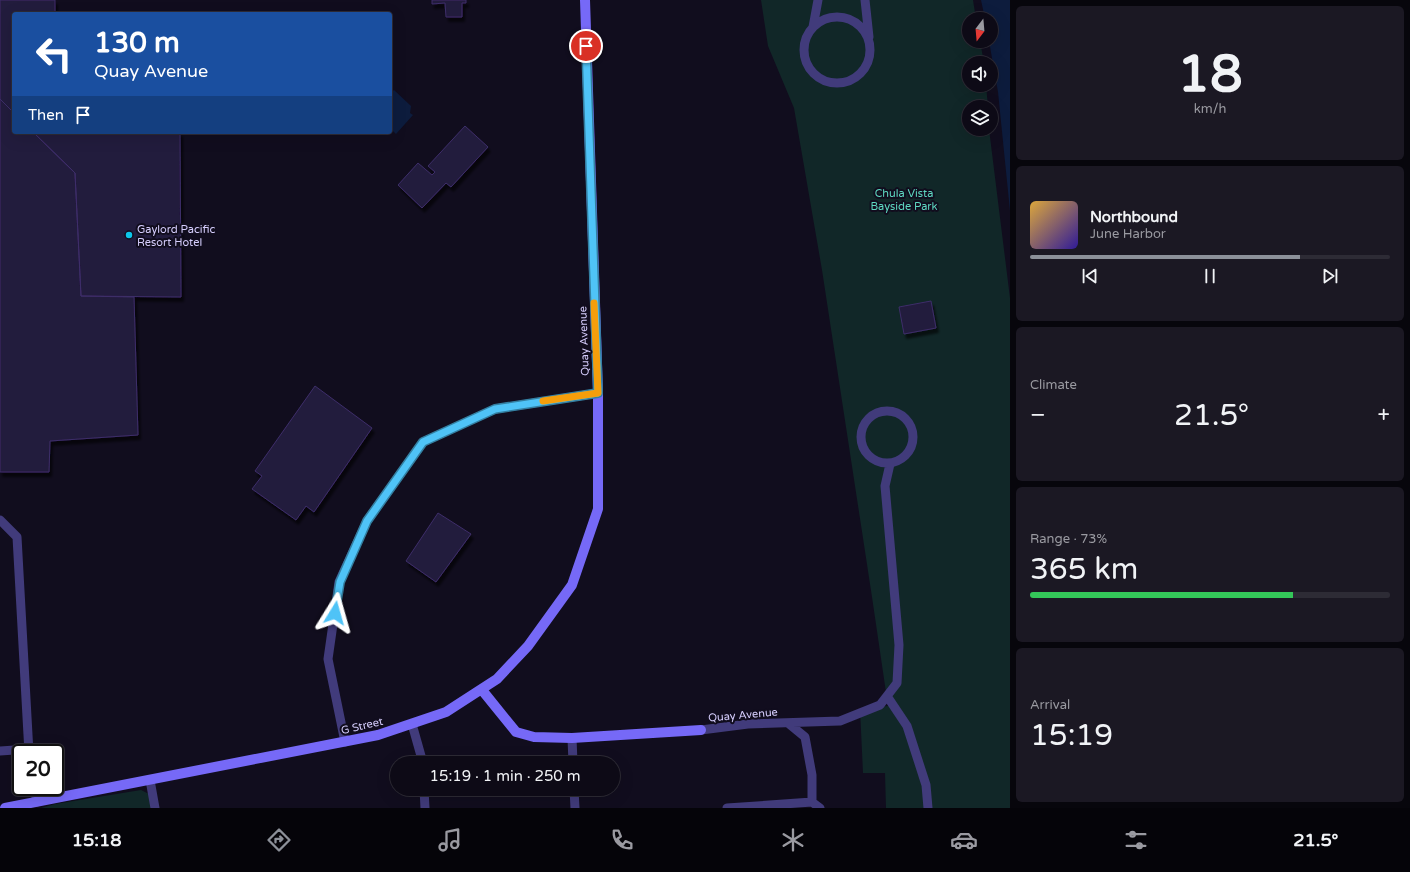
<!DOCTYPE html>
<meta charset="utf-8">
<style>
body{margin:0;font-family:"Varela Round",sans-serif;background:#1b1823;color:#f1f3f6;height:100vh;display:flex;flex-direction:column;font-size:15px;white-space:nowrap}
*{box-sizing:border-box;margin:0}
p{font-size:13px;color:#9a9aa1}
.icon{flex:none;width:22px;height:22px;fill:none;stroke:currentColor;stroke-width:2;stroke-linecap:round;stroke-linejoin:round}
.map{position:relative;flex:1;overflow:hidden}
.details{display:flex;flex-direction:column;gap:6px;padding:6px;background:#07060c;width:400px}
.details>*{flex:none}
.hud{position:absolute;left:12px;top:12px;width:380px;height:122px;border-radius:4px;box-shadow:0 4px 16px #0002,0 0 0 1px #2d2b35;background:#1a4fa0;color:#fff;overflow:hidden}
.needle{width:26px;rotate:196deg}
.tools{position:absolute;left:962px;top:12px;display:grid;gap:8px}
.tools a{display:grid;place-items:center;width:36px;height:36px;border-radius:50%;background:#0d0a16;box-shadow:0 4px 16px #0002,0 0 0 1px #2d2b35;font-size:20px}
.speed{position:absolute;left:12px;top:744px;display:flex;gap:8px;font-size:20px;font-weight:700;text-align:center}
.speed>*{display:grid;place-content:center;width:52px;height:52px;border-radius:50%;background:#0d0a16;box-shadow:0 4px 16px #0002,0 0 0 1px #2d2b35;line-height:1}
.speed .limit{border:2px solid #111;border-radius:6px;background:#fff;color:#111}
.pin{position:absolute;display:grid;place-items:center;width:34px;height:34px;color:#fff;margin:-17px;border:2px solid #fff;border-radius:50%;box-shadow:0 1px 4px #0007}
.me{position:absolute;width:44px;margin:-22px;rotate:8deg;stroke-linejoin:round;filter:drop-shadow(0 0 3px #0008)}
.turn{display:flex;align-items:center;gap:14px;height:84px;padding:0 16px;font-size:18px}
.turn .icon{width:52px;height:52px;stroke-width:2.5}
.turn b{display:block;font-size:28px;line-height:34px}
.then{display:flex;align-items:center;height:38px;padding:0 16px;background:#0003;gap:8px;font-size:15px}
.big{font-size:30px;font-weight:600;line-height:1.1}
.details .card{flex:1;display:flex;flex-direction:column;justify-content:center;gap:6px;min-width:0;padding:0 14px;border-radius:6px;background:#1b1823}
.details .dial{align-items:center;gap:0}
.dial b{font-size:52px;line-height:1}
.song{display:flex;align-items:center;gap:12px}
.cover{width:48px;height:48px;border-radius:6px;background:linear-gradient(135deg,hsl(40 70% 55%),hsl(250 70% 35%))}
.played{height:4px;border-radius:2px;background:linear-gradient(90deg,#8c9099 75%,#2d2b35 75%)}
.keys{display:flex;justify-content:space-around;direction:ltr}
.heat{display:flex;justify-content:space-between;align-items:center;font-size:22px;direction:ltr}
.charge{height:6px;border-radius:3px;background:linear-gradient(90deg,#34c759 73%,#2d2b35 0)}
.trip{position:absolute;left:390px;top:756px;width:230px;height:40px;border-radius:20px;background:#0d0a16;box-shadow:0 4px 16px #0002,0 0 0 1px #2d2b35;font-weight:600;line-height:40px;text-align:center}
.menu{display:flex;height:64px;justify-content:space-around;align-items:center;background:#050409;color:#9a9aa1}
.menu .icon{width:28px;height:28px}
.menu .active{color:#8c9099}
.menu b{font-size:18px;color:#f1f3f6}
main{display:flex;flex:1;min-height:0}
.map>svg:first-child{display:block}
.green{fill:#112728}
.water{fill:#0d1c3d}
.building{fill:#241a3e;stroke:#3d2e69;filter:url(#shadow)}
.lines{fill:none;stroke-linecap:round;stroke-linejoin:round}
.lane{stroke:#413b7b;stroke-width:9}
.secondary{stroke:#7669f7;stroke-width:10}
.route-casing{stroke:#337fa1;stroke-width:10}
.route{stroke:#4fc3f7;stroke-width:7}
.slow{stroke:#f59e0b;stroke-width:7}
.poi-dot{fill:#0cc6e9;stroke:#110d1e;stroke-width:1.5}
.labels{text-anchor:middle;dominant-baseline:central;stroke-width:4;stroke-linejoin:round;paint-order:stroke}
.park-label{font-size:11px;fill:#5ed8c1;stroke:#110d1e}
.poi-label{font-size:11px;fill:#d5cdfc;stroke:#110d1e;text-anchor:start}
.street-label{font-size:11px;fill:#d5cdfc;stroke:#110d1e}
</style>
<main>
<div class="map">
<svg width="1010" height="808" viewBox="0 0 1010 808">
<defs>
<filter id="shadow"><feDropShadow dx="2.5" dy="4.5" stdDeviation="1" flood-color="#0009"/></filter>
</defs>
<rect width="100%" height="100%" fill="#110d1e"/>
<path class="green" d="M761,0H973L976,19H969V41H980L984,63H969V85H986L988,107H969V129H989L1010,298V808H886L885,773H863L860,709L888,706L872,597L822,270L794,108L768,46Z
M141,790L151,795L153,808H41L55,804Z"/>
<path class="water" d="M981,0H1010V211L998,92L989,41H991V19H985Z
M394,90L411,106L410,113L413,115L396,134L393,131H390V93Z"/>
<path class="building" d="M0,0H55V12L54,14H14V113L0,99Z
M432,0H466V3H462V17H446L445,3L432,4Z
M0,99L14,113V132H33L75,173L81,296L134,297L138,435L50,441L49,472H0Z
M465,126L488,147L451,187L446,183L422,208L398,185L418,163L432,175L435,172L428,166Z
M33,132H180L181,297L81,296L75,173Z
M931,301L936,328L904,334L899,307Z
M315,386L372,428L314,512L306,506L296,520L252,489L262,476L255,471Z
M438,513L471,534L436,582L406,561Z"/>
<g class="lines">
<path class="lane" d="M865,0L869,37
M804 50a33 33 0 1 1 66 0a33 33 0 1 1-66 0Z
M813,27L818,0
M861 437a26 26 0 1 1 52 0a26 26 0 1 1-52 0Z
M0,520L17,537L29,753
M887,696L907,726L926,785L928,808
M788,723L805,737L812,775V802
M412,724L423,763
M701,730L748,724L840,721L880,705L897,683L899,645L885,486L890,464
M572,738L573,763
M345,742L328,659L339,582L367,521L423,442L495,409L598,393
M0,751L29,749
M150,780L155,808
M34,787L37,802
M424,789L425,808
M574,789L575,808
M727,808L812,802L820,808"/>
<path class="secondary" d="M482,690L516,732L534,737L572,738L701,730
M5,808L378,735L446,712L497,679L528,646L572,585L598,509V393L585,0"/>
</g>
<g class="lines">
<defs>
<path id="route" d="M335,613L340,582L367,521L423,442L495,409L598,393L586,46"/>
</defs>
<use href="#route" class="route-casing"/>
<use href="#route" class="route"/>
<path class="slow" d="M543,401L598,393L594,303"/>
</g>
<circle class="poi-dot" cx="129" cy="235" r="4"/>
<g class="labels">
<g class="park-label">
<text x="904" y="193">Chula Vista<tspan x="904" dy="13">Bayside Park</tspan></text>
</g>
<g class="poi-label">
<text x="137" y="229">Gaylord Pacific<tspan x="137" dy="13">Resort Hotel</tspan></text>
</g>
<g class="street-label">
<text transform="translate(584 341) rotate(-92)">Quay Avenue</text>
<text transform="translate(743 715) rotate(-5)">Quay Avenue</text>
<text transform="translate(362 726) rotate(-13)">G Street</text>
</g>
</g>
</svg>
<div class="tools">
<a><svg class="needle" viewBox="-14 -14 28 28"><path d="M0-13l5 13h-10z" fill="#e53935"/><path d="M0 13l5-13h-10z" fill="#9a9aa1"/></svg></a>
<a><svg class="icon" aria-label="sound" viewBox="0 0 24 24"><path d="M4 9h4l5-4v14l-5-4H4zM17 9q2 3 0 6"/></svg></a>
<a><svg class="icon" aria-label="layers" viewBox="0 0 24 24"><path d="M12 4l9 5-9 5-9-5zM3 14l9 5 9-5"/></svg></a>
</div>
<div class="speed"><div class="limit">20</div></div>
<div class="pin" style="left:586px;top:46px;background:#d93025"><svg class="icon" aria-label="arrive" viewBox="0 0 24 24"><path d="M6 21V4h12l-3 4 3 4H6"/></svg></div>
<svg class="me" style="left:335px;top:613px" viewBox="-20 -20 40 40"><path d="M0-17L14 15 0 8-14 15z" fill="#4fc3f7" stroke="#fff" stroke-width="4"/></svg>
<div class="trip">15:19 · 1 min · 250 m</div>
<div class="hud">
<div class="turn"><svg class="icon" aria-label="left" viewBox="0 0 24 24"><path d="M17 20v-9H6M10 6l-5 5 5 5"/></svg><div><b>130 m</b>Quay Avenue</div></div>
<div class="then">Then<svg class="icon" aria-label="arrive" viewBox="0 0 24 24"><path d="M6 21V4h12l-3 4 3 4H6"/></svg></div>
</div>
</div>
<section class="details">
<div class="card dial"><b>18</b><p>km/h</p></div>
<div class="card">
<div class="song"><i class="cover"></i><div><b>Northbound</b><p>June Harbor</p></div></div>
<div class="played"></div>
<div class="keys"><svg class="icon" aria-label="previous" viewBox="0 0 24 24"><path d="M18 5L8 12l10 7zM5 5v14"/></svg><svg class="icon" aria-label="pause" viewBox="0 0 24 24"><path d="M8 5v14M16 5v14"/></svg><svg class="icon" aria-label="next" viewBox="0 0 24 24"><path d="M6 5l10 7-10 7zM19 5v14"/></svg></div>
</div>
<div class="card"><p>Climate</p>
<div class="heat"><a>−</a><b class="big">21.5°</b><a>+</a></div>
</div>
<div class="card"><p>Range · 73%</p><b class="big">365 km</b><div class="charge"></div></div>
<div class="card"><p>Arrival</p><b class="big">15:19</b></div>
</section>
</main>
<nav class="menu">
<b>15:18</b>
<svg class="icon active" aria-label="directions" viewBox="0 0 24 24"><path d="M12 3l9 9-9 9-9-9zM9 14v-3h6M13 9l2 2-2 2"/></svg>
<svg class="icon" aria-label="music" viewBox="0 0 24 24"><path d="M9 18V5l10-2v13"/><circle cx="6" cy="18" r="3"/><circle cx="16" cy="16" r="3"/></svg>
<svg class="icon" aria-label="phone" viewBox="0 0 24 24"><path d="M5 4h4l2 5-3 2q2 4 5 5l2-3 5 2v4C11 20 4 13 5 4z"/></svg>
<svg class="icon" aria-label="climate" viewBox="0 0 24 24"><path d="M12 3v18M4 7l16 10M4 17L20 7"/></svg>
<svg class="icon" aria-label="car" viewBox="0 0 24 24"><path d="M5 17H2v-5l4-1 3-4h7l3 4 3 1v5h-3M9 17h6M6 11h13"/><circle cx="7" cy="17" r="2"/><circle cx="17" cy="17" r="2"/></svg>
<svg class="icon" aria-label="filters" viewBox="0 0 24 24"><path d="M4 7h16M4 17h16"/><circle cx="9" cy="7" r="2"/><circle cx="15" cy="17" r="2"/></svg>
<b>21.5°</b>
</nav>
